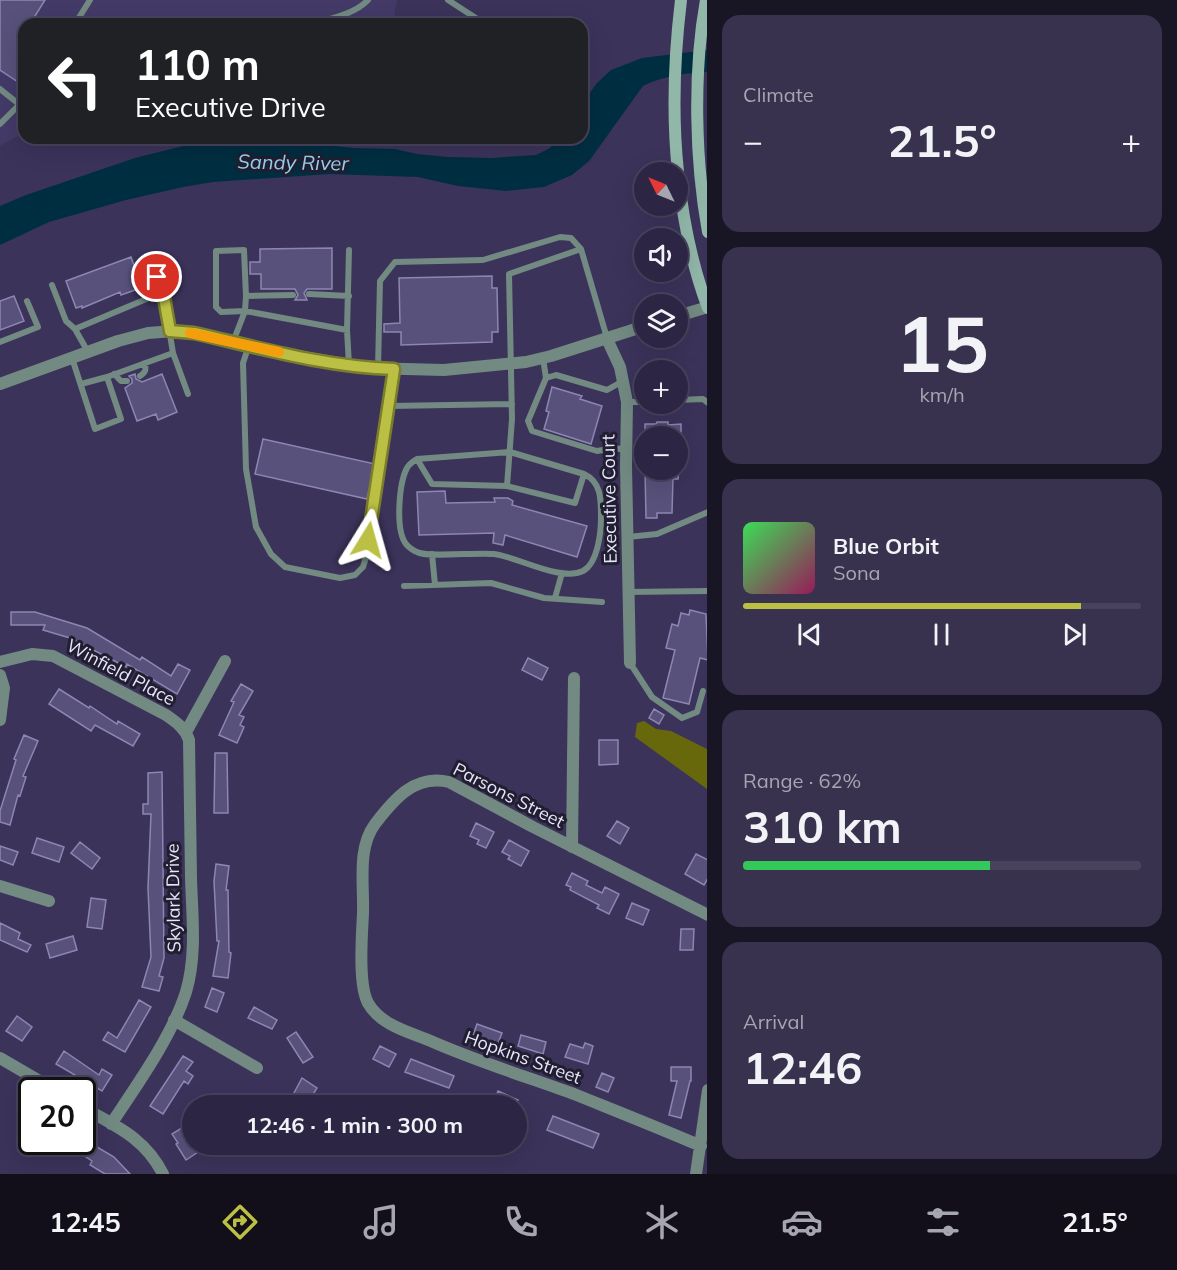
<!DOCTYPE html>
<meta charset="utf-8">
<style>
body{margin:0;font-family:Mulish,sans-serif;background:#38324f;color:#f1f3f6;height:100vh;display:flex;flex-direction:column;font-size:22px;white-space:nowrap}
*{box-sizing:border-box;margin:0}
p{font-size:20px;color:#a6a5b2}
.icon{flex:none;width:33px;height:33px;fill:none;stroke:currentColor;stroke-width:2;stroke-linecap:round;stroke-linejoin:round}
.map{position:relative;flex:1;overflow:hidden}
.details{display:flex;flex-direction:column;gap:15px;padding:15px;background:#181525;width:470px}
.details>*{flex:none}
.top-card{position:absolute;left:18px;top:18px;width:570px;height:126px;border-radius:18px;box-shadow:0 6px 24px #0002,0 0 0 2px #48435d;background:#202124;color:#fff;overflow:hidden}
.needle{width:39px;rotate:313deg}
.buttons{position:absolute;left:634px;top:162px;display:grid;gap:12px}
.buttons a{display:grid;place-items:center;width:54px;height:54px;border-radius:50%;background:#2c2644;box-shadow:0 6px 24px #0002,0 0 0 2px #48435d;font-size:30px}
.speed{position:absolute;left:18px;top:1077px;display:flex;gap:12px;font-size:30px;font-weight:700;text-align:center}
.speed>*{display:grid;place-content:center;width:78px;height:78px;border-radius:50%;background:#2c2644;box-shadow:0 6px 24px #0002,0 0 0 2px #48435d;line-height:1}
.speed .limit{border:3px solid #111;border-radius:9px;background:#fff;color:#111}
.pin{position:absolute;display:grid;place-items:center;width:51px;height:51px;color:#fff;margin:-26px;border:3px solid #fff;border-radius:50%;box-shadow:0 2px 6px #0007}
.me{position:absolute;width:66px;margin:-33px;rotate:8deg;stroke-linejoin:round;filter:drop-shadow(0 0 4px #0008)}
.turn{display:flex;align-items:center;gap:21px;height:126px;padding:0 18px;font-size:27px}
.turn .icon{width:78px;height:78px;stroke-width:2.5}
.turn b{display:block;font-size:42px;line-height:51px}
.big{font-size:45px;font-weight:700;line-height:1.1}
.details .tile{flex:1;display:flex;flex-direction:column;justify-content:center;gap:9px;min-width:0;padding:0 21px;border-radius:18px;background:#38324f}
.details .dial{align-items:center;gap:0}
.dial b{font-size:78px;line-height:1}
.song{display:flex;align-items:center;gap:18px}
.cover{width:72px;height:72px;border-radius:9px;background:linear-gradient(135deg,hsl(130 70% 55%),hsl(330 70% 35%))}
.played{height:6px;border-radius:3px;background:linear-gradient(90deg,#bbc044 85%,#48435d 85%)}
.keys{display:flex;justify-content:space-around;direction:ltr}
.heat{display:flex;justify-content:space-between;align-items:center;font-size:33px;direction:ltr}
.charge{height:9px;border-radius:4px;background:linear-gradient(90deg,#34c759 62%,#48435d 0)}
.trip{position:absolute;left:182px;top:1095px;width:345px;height:60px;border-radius:30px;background:#2c2644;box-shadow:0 6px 24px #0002,0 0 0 2px #48435d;font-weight:700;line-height:60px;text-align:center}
.menu{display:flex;height:96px;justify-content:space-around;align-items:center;background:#120f1b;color:#a6a5b2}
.menu .icon{width:42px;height:42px}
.menu .active{color:#bbc044}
.menu b{font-size:27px;color:#f1f3f6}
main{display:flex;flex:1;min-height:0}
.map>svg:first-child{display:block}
.built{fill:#433a68}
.green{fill:#66680b}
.water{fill:#002e41}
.building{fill:#58517b;stroke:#8d86b3;stroke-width:1.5}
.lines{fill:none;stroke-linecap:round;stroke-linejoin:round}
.lane{stroke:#728a82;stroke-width:6}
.street{stroke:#728a82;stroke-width:12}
.secondary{stroke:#91b7a9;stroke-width:12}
.route-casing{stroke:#7a7d2c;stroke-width:15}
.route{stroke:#bbc044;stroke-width:10}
.slow{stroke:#f59e0b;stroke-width:10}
.labels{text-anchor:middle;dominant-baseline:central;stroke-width:6;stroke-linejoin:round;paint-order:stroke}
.street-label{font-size:18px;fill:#e8e5fe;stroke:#211e30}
.water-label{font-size:20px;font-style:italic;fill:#98d0ed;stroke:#211e30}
</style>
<main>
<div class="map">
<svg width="708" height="1174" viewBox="0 0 708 1174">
<rect width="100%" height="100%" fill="#3b335a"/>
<path class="built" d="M0,0H397L393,24H24V133L0,146Z"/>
<path class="green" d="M644,721L656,729L671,731L707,749V789L635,737L637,723Z"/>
<path class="water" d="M707,50V72C685,73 663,76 643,86L589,161L572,175L544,187L506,191L458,186L418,177L329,174L213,182L183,187L126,200L49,222L0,245V206L26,195L135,158L187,145L226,141L309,143L353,148L395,149L417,154L447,157L491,158L536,155L550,148L557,138H582V104L597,83L611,70L642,58Z"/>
<path class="building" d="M0,0H45L30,24H24V33L19,40L24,43V72L18,82L0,70Z
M332,248V289H307L304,293L307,300H295L298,295L295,289H261V274H250V262H260V249Z
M131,257L141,285L137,286L138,289L121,295L120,292L82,308V306L76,308L66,281Z
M492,276V288H497L498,332H492V342L401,345V332H384V324L400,323L399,278Z
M14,296L24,321L0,330V301Z
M135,374L136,379L142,382L162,374L177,412L158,420L156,414L137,421L125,388L132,383V379L129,376Z
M552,387L582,396L580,399L602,406L591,444L544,429L549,412L546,411Z
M657,422H668V425L681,424V436H645V424H656Z
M263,439L375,464L367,499L255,474Z
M645,470H679L678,479H673L672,513H657V518H646Z
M445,491L446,503L495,502L494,498H508L513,501L512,505L587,526L577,557L505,535L503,545L493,543L494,533L419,535L417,492Z
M690,610L706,614L708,660L700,658L689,704L663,698L675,650L666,648L672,624L678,626L681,613L689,615Z
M11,612H35L87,628L140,660L142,657L171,676L178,664L190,670L177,694L127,664L126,667L70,638L43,630L45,625H11Z
M528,658L548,668L542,680L522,670Z
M241,684L253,691L239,715L244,717L240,725L244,727L237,743L219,735L234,702L231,701Z
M59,689L89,708L90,706L117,724L118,721L140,734L133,746L95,725L91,731L49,704Z
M654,709L664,715L659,724L649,718Z
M24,735L38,741L23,776L26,777L20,796L18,795L10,825L0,822V811L16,760L14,759Z
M599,740H618V764L599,765Z
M215,753H227L228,813H214Z
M162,772L164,958L159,976L163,977L159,991L142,987L151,957L148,888L151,814H143V804H148V773Z
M617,821L629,828L620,844L607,836Z
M476,823L494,832L486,848L477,844L479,840L470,836Z
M37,838L64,847L59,862L32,853Z
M509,840L529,851L521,866L508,859L510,856L502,852Z
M80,842L100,858L92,869L71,853Z
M0,846L18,852L13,865L0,860Z
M696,854L708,860V878L704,885L685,874Z
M216,864L229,866L226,890H228L229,952L231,953L228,978L213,976L219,941H217L214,881Z
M572,873L588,881L586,885L602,893L605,887L619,894L609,914L597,908L599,905L570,890L571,887L566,885Z
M91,898L106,900L102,929L87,927Z
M632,903L649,910L643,925L626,918Z
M0,923L20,933L18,939L31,945L27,952L0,940Z
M681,929H694L693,950H680Z
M73,936L77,950L50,958L46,944Z
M212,988L224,993L217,1012L205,1007Z
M139,1000L151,1007L125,1052L103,1040L108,1032L117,1038Z
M254,1007L277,1020L272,1029L248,1018Z
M17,1016L32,1027L22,1041L6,1031Z
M477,1024L502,1033L497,1046L472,1038Z
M296,1032L313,1057L303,1063L287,1038Z
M521,1035L546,1042L543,1054L518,1046Z
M585,1043L593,1046L588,1064L565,1057L570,1044L583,1048Z
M380,1046L396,1054L389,1067L373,1059Z
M64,1051L99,1075L102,1069L112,1075L102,1091L56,1064Z
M183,1056L193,1062L186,1071L193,1076L188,1084L184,1081L163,1114L150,1106Z
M411,1059L454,1076L449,1088L405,1072Z
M671,1067H691V1081H690L681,1118L669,1115L677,1081H671Z
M602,1073L614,1078L608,1092L596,1087Z
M302,1078L317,1088L306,1106H287Z
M498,1091L518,1100L515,1106H504L494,1101Z
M553,1116L599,1134L593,1148L547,1130Z
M185,1126L192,1136V1144H197L201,1150L186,1160L176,1144L178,1143L172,1134Z
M82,1138L114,1157L130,1174H105L90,1165L92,1161L83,1155L85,1153L65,1142H82Z"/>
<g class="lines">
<path class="lane" d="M448,0L485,24
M75,24L90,0
M312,24C330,19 355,14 368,0
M0,89L20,105
M0,124L24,100
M581,249L509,274L512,419L507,486L575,503L584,474L510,452L417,459C414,461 409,464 407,468C399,483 395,530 406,544C408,547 414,551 417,552C428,558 478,552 494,554C518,557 561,582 583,571C598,563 601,532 601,517C601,498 601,482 584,474
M349,250L347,330L349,365
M151,262L163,292
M52,285L66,321L75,329L88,352
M309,294L349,296
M246,296L293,295
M0,342L38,327L27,301
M233,342L245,311L246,296L244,250L216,251V307L221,312L245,311L347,330
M249,345L243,363L246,469L256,527L271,554L285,567L340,578L355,575L363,567L367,554L394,369
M173,353L188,394
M72,358L95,429L121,419L107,377L173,353L163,292L75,329
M543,358L546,378
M378,368L380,281L395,262L483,260L560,237L571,238L581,249L607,338
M114,374L121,381H127
M140,376C146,372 146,370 145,363
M623,381L607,390L556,375L546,378L528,421L532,431L597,451L615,448L626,450
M81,384L107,377
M678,400L703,399L708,403
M627,402H645
M389,406L512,404
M417,459L432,484L507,486
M628,537L657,534L708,512
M432,554L435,585
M404,586L491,583L544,598L602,602
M627,592L708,591
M555,598L562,573
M630,663L652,697L682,718L697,712L703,691"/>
<path class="street" d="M678,316L708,307
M607,339L620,367L627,402L626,466L630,663
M0,384L118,341L148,333L174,331L194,333L297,356L367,368L444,370L526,362L551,356L645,326
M0,662L32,654L53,656L166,715C176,722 185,728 189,740C190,786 190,832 191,878C192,915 197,955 186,992C172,1036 137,1085 111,1124
M0,675L4,688L0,720
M186,732L225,661
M572,847L574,678
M0,886L49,901
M174,1020L257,1068
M0,1058L55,1090
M82,1107C116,1126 145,1138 163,1174
M701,1146C659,1128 616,1111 574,1094C527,1077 479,1062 433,1042C410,1032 381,1026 368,1003C358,985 362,934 363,913C364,884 357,848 375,824C394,799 415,774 449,782L533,827L708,915
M696,1174L708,1090"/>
<path class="secondary" d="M706,0C693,71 695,161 708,232
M678,172C672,115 674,58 681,0
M678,173C683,221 691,263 708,308"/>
</g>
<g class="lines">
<defs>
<path id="route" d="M157,277L163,292L170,331L194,333C260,348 326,367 394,369L368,540"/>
</defs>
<use href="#route" class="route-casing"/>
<use href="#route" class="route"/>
<path class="slow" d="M190,333L279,352"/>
</g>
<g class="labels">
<g class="street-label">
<text transform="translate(609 499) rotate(-91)">Executive Court</text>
<text transform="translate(121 672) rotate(28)">Winfield Place</text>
<text transform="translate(509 795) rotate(27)">Parsons Street</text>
<text transform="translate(173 898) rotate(-91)">Skylark Drive</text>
<text transform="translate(523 1057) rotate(20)">Hopkins Street</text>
</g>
<g class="water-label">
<text transform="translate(293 162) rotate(1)">Sandy River</text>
</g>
</g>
</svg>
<div class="buttons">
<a><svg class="needle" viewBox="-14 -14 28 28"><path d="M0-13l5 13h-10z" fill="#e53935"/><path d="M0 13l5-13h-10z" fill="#a6a5b2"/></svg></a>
<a><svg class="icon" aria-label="sound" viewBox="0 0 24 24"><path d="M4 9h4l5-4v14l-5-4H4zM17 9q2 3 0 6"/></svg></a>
<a><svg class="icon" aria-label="layers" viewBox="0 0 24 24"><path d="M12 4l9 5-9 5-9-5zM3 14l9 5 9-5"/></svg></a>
<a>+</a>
<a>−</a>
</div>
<div class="speed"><div class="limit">20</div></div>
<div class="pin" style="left:157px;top:277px;background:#d93025"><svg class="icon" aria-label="arrive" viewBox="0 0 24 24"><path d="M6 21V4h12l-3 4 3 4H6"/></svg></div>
<svg class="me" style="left:368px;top:540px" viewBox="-20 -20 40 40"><path d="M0-17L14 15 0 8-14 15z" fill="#bbc044" stroke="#fff" stroke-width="4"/></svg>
<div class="trip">12:46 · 1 min · 300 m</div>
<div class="top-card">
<div class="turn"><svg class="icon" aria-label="left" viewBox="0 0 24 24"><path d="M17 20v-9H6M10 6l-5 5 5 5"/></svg><div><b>110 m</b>Executive Drive</div></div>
</div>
</div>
<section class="details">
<div class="tile"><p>Climate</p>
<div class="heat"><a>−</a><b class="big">21.5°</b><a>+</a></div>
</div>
<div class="tile dial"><b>15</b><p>km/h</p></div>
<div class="tile">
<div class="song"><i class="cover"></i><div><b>Blue Orbit</b><p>Sona</p></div></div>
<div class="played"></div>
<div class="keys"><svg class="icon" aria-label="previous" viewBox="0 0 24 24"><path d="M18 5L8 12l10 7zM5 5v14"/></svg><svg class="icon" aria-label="pause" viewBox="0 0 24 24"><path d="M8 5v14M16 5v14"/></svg><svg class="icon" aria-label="next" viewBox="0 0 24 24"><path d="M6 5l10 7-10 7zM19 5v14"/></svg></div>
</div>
<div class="tile"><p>Range · 62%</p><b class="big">310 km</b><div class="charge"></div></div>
<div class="tile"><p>Arrival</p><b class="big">12:46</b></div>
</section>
</main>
<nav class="menu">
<b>12:45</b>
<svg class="icon active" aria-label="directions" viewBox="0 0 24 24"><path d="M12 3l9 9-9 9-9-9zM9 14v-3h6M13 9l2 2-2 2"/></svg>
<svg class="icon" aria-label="music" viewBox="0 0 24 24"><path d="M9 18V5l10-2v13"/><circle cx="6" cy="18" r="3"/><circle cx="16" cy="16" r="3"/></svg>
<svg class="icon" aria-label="phone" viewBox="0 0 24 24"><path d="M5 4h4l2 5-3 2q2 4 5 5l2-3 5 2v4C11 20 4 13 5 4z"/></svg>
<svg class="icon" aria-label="climate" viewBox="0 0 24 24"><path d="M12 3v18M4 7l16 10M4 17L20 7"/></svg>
<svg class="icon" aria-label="car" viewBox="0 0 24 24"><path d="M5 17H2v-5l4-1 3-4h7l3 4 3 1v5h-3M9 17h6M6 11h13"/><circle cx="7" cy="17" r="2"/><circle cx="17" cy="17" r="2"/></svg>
<svg class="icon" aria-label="filters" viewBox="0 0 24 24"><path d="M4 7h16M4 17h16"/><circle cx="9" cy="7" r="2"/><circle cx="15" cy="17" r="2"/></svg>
<b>21.5°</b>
</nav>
